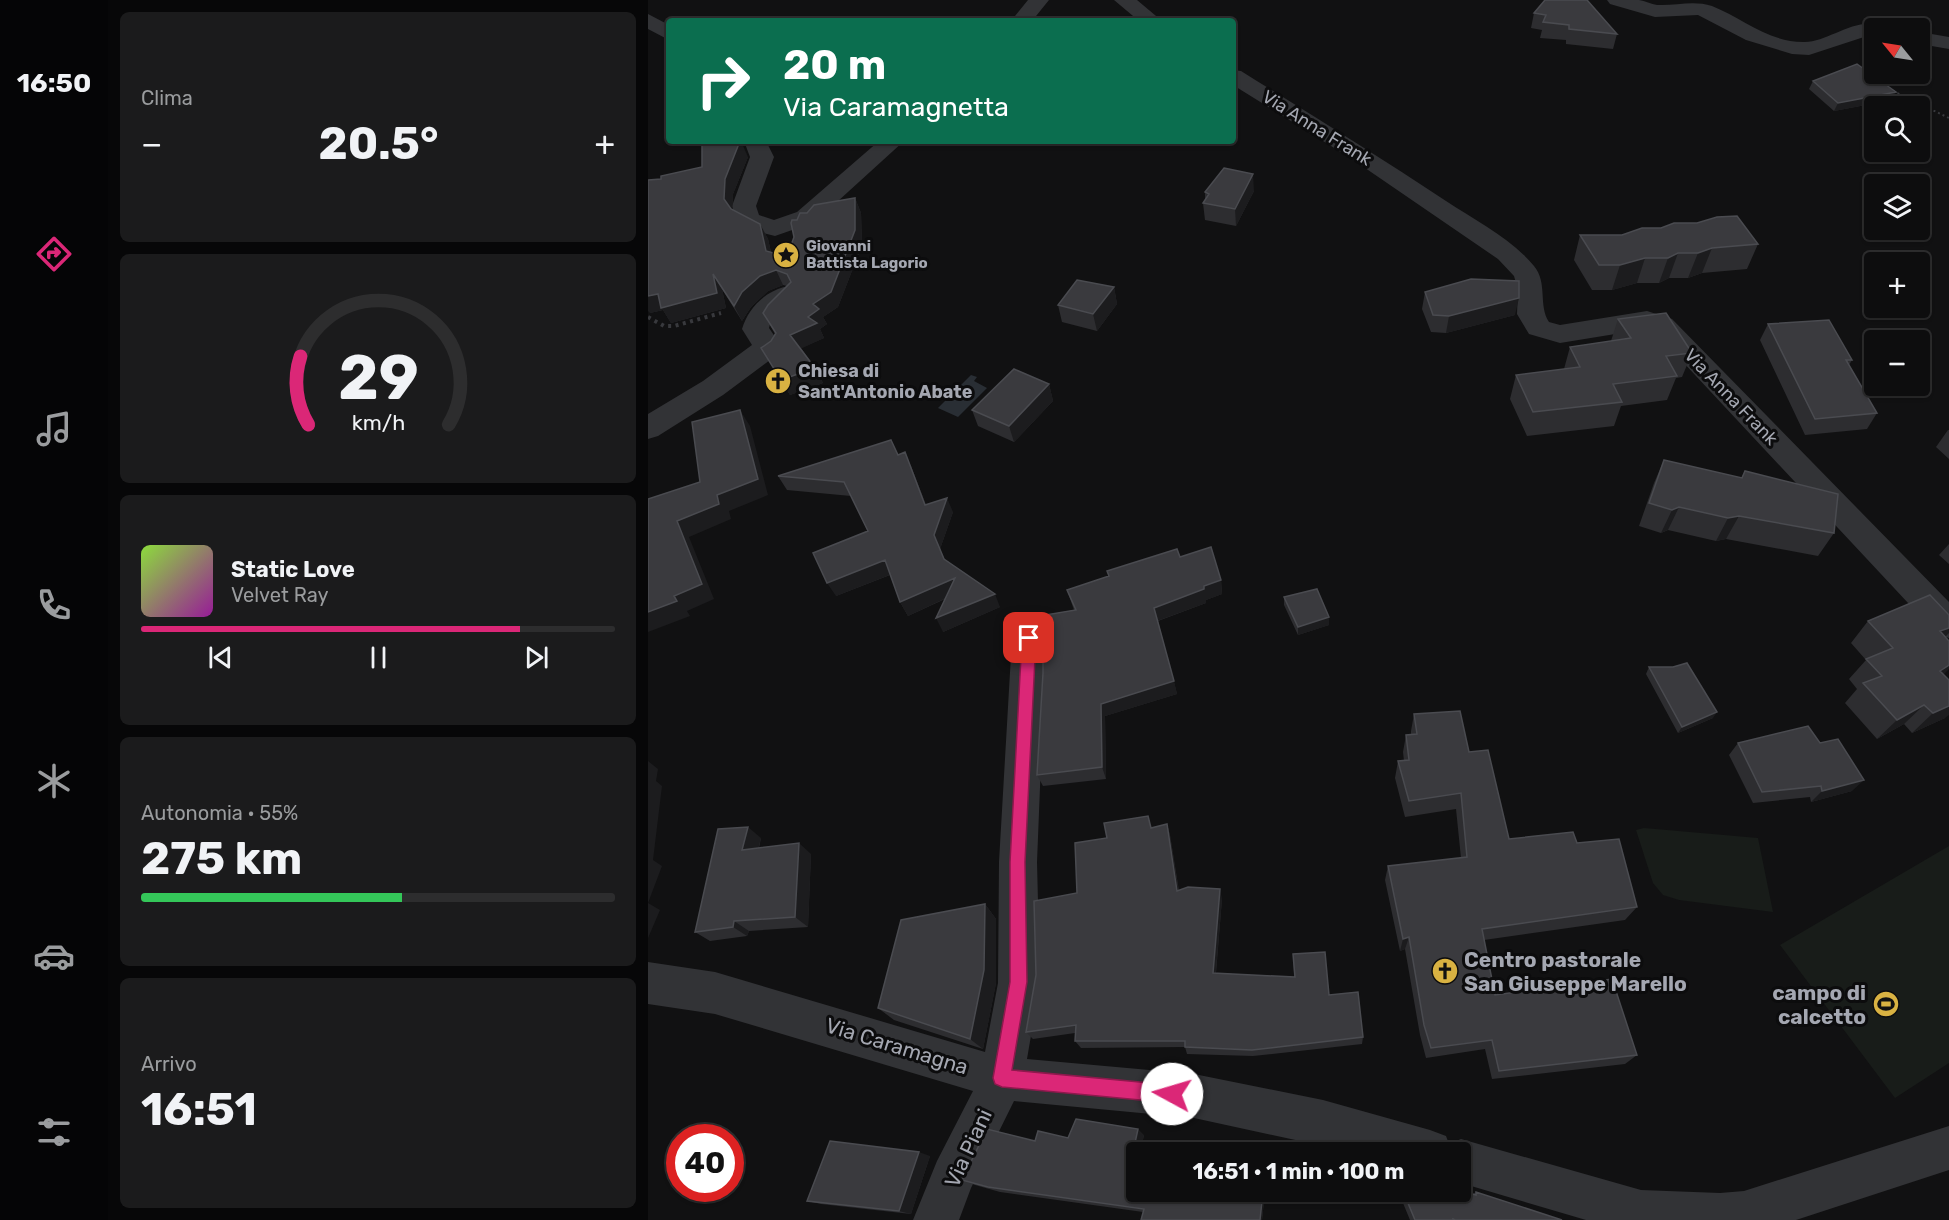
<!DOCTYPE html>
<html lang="it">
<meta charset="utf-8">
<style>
body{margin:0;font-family:Rubik,sans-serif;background:#1b1b1c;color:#f1f3f6;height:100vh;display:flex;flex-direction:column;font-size:22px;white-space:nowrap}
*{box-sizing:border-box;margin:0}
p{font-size:20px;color:#9a9c9e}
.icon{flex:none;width:33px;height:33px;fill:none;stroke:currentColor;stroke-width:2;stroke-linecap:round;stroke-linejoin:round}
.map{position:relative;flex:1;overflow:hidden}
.side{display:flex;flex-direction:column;gap:12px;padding:12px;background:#070708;width:540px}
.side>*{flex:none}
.banner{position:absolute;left:18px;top:18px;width:570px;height:126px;border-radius:6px;box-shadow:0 2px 4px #0004,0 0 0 2px #2d2d2e;background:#0b6e4f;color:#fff;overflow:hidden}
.needle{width:39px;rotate:300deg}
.controls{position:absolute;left:1216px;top:18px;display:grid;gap:12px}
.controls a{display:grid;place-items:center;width:66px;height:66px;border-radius:6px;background:#0d0d0e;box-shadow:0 2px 4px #0004,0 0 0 2px #2d2d2e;font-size:30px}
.speed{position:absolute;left:18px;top:1124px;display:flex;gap:12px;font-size:30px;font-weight:700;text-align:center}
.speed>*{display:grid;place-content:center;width:78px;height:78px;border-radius:50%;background:#0d0d0e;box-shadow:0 2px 4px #0004,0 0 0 2px #2d2d2e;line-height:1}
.speed .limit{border:9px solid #d22;background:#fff;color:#111}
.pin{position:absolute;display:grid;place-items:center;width:51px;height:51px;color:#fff;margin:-26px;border-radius:12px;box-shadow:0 3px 9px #0006}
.me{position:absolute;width:66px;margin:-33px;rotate:276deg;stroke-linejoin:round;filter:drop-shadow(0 0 4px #0008)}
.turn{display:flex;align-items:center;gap:21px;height:126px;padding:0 18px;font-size:27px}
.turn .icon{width:78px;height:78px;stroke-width:2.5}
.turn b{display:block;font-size:42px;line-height:51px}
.big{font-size:45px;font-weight:700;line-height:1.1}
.side .widget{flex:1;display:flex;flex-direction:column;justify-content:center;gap:9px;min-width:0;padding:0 21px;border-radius:9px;background:#1b1b1c}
.side .dial{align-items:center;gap:0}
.dial svg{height:156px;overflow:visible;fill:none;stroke:#2d2d2e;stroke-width:7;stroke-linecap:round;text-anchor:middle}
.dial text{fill:#f1f3f6;stroke:none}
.song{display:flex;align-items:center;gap:18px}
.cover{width:72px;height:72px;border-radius:9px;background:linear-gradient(135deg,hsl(90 70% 55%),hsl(300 70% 35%))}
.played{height:6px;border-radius:3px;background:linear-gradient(90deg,#db2777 80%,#2d2d2e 80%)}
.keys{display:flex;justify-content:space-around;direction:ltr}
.heat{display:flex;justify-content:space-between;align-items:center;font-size:33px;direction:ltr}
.charge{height:9px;border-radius:4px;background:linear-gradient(90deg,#34c759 55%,#2d2d2e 0)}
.trip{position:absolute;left:478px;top:1142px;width:345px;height:60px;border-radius:6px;background:#0d0d0e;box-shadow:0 2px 4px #0004,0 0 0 2px #2d2d2e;font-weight:700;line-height:60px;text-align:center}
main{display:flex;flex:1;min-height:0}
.tabs{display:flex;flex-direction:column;width:108px;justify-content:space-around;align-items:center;background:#050506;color:#9a9c9e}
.tabs .icon{width:42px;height:42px}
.tabs .on{color:#db2777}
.tabs b{font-size:27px;color:#f1f3f6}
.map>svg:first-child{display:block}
.green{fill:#181c19}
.water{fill:#292e34}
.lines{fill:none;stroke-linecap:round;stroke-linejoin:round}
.path-far1{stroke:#38393d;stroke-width:2;stroke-dasharray:2 3;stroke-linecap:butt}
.path{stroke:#38393d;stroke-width:4;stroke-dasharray:3 4.5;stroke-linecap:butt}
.minor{fill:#323336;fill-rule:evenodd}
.wall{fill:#2d2d30}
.shaded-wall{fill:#1c1c1e}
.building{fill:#3a3a3e;stroke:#4a4b50;stroke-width:1.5}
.route{fill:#db2777;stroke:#8e194d;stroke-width:1.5}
.labels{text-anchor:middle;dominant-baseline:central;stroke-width:6;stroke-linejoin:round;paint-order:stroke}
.far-poi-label{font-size:15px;font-weight:bold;fill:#a4a7b1;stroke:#0c0c0d;text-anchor:start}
.street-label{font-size:18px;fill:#a4a7b1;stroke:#0c0c0d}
.poi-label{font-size:18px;font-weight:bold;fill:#a4a7b1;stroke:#0c0c0d;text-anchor:start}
.near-poi-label{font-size:21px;font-weight:bold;fill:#a4a7b1;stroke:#0c0c0d;text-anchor:start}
.near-street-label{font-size:21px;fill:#a4a7b1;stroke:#0c0c0d}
</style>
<main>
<nav class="tabs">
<b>16:50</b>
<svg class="icon on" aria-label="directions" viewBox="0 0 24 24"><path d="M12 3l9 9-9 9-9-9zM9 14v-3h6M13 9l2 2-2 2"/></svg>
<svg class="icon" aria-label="music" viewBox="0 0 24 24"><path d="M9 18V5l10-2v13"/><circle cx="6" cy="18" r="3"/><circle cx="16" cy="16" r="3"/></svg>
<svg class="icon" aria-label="phone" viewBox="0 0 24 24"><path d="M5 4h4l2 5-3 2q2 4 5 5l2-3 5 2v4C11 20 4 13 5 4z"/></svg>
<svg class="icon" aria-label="climate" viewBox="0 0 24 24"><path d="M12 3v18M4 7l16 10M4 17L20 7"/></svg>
<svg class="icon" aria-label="car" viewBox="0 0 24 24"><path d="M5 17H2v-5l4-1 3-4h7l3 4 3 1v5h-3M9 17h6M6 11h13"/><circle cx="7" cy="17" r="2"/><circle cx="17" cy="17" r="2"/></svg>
<svg class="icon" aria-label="filters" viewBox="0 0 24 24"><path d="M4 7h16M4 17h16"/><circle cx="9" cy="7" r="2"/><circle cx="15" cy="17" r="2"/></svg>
</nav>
<section class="side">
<div class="widget"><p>Clima</p>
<div class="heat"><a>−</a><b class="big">20.5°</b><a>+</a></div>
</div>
<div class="widget dial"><svg viewBox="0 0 100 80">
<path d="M14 69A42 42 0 1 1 86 69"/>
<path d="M14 69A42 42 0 0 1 10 34" stroke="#db2777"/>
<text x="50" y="56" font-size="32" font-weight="700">29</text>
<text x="50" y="72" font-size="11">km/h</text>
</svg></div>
<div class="widget">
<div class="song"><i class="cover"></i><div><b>Static Love</b><p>Velvet Ray</p></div></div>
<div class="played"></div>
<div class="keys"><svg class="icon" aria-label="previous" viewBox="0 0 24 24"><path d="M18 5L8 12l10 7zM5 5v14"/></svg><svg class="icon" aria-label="pause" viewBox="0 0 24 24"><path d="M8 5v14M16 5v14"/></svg><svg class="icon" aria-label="next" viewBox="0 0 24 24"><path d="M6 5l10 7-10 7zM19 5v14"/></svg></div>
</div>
<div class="widget"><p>Autonomia · 55%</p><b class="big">275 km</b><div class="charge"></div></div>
<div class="widget"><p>Arrivo</p><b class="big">16:51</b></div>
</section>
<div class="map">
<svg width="1301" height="1220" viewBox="0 0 1301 1220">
<rect width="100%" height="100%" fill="#111112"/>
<path class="green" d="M996,828L1110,838L1125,912L1031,900L1015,895L1005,883L988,830Z
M1301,846V1063L1247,1098L1132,945Z"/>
<path class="water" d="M323,375L329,377L326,381L339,388L310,417L290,408Z"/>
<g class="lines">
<path class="path-far1" d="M1245,91L1301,118"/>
<path class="path" d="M0,317L16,326H26L73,313"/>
<path class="minor" d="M380,0H401L384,21H363Z
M466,0H489L514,21H491Z
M959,0C969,0 981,0 991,0C997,1 1003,4 1009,5C1028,6 1045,0 1064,6C1094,18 1122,43 1157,42C1181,42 1212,13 1236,28H1227V37H1216L1161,55L1144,54L1098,40L1050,15L1007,17L962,4Z
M0,14L21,25V40L0,29Z
M1272,32L1301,37V49L1272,44Z
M585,70L593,71C662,114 730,156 798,201C828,221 863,238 886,266C900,283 890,305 901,322L912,325L999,311L1024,319L1301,602V638L1289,634L1006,331L998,329L912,343L881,334L869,314L870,290L866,276L850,259L704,159L585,85Z
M96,141H118L126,157L108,206L111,215L126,220L149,212L231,141H256L167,222L127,236L98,229L88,219L84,206L102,157Z
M136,287L145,290L149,296C141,310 125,312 121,328L134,347L130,354L75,395L10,436L0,439V414L55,381L104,345L94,329C100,309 115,293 136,287Z
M381,624L393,628L398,638L389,862L392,983L379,1059L546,1074L675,1100L782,1130L798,1136L801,1144L813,1139L993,1190L1072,1193L1096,1191L1301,1126V1170L1148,1220H938L813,1183V1152H703L546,1118L366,1101L323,1188L311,1220H265L289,1161L325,1091L67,1014L0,1004V962L67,972L337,1052L350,983L351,862L364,638L369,628Z"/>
</g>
<path class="wall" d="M897,0L969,34L965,49L918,44V40L892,38L894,30L883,28L886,13Z
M1165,81L1244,100L1186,111L1161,89Z
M100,157L85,194L84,210L112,224L120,239L123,252L129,254L141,251L146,237L149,220L159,213L207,198L213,213L214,245L190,307L175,317L179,324L172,329L176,338L153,348L167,368L175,383L142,395L113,348L123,341L127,334L115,313L139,286L135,285L120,291L103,307L94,321L74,289L78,308L23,323L15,310L2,313L13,179Z
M606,191L588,226L557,220L555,203L557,200V192Z
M932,235L1110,244L1099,269L1054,273L1040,278H1021L1011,283H989L964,290H944L926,260Z
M466,287L469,304L449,331L414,322L410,305Z
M777,292L867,315L798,333L783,332L774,309Z
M970,319L1044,353L1034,377L1028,378L1019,400L973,406L966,426L879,436L862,399L868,375L916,369L922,347L963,341Z
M1120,324L1204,360L1201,365L1229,413L1219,429L1157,435L1112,340Z
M401,384L405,401L366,442L330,426L324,410Z
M1300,430H1301V459L1288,447Z
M250,455L263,466L278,505L305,512L292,549L297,560L352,607L295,632L297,599L260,616L252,602L242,575L188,596L220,531L203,496L139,490L130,476Z
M1016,460L1093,478L1097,471L1186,533L1170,556L1078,539L1068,541L1020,530L1013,533L991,526L1006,483Z
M1301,544V564L1291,555Z
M532,557L573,580L574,594L558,600V603L510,621L529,694L457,716L458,779L395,786L389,775L395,673V627L391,616L426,610L419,590L461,576L459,571Z
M636,597L681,617V625L650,635L636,605Z
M1220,621L1297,637L1296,675L1297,718L1264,733L1256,724L1229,739L1197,703L1209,689L1201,679L1218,660L1203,643Z
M1001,667H1025L1065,718L1030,733L998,674Z
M766,714L821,752L861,839L929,843L989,907L977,920L836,940L847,995L989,1055L977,1064L844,1079L837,1049L778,1058L772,1035L757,949L752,951L737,880L740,866L813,858L808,809L757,817L747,778L750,761H756L755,752L758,735L763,734V731Z
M1090,743L1204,791L1163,802L1162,797L1105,803L1081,755Z
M519,824L522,835L531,891L574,899L568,973L646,977L645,954L681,995L715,1037L714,1044L605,1056L539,1054L537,1047L433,1048L427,1041V1033L385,1039L378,1032L388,975L429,893L459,838Z
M113,838L111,848L163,854L160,927L101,931L99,936L62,941L47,932Z
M337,904L348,919V983L335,1049L246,1020L230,1008Z
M496,1135L492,1152H489L617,1191L614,1220H493L495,1212L352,1192L327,1185L314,1180L387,1141L420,1138Z
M282,1156L263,1214L173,1204L159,1201Z
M750,1191H813L825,1194L828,1192L914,1220H762Z"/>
<path class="shaded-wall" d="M1248,92L1244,100L1186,111L1190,103Z
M92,141H93L100,157L85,194L84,215L76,199L77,179Z
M605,174L606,191L588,226L587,209Z
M207,198L213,213L214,245L190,307L175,317L179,324L172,329L176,338L150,350L142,335L160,317Z
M112,224L120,239L126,266L118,251Z
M1064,248L1054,273L1040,278L1050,253Z
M1030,253L1021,278L1011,283L1020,258Z
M997,258L989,283L964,290L972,265Z
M128,270L135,285L120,291L103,307L94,321L86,306L94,292L112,276Z
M65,274L74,289L78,308L23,323L15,310L2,313L0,311V296Z
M466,287L469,304L449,331L445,314Z
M871,298L867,315L798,333L801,316Z
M167,368L175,383L142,395L133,380Z
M401,384L405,401L366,442L361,426Z
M92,410L102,426L120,495L81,511L83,519L41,537L66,599L39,611L42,616L0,632V612L26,596L29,521L69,495Z
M257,452L263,466L284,520L277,505Z
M299,498L305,512L292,549L303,573L286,535Z
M1031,507L1020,530L1013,533L1024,510Z
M1091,516L1078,539L1068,541L1080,518Z
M237,560L244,574L188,596L179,583Z
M307,578L313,591L260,616L252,602Z
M573,580L574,594L558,600V603L509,621L506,608L556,586Z
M347,594L352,607L295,632L288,618Z
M681,617V625L650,635V627Z
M1301,628V633L1289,645L1292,631Z
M1301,665V669L1294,676L1292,671Z
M526,681L529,694L457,716L458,779L454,767L453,704Z
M1276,705L1256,724L1229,739L1249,720Z
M1301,706V715L1297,718L1264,733L1285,713Z
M1069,712L1065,718L1030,733L1034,727Z
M0,761L10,769L8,781L14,786L5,860L14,866L0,903L12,910L0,938Z
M1216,780L1204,791L1163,802L1174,791Z
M519,824L522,835L532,901L529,891Z
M100,827L113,838L107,861L94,850Z
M151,843L163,854L160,927L147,917Z
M572,889L574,899L567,981L565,973Z
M337,904L348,919V983L335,1049L322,1039Z
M86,921L101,931L99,936L85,927Z
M761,937L757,949L752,951L755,939Z
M490,1129L496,1135L492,1152H489V1156L485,1152Z
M271,1152L282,1156L263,1214L251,1211Z
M615,1191H617L614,1220H612Z"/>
<path class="building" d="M897,0H939L969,34L921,29V25L895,22L898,15L886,13Z
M1209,64L1248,92L1190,103L1165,81Z
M54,141H92L77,179L76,199L83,209L112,224L118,251L129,254L141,251L146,237L143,223L144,220H149L152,213H159L166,205L207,198V230L183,292L165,304L171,309L160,317L169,323L142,335L167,368L133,380L113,348L123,341L128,333L115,313L120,305L143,282L139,274L128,270L112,276L94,292L86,306L65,274L69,293L13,308L10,294L0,296V180L13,179V176L54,167Z
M576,168L605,174L587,209L555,203L561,194L557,192Z
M1089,216L1110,244L1064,248L1050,253H1030L1020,258H997L972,265H951L932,235H974L994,228H1013L1026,223H1049L1069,217Z
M823,279L871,281V298L801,316L785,315L777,292Z
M429,280L466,287L445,314L410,305Z
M1018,313L1044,353L1018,356L1029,376L965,384L974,402L885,412L868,375L932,367L922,347L983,338L970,319Z
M1181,320L1204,360H1198L1229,413L1167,419L1120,324Z
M366,369L401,384L361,426L324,410Z
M92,410L110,479L69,495L71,504L29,521L54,584L26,596L29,601L0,612V499L52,482L44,422Z
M243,440L250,455L257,452L277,505L299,498L286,535L296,559L347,594L288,618L307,578L252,602L237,560L179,583L165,553L220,531L196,482L130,476Z
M1016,460L1094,478L1097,471L1190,494L1186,533L1091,516L1080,518L1031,507L1024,510L1001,503Z
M563,547L573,580L556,586V589L506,608L526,681L453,704L454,767L389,775L395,673V625L391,616L428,610L419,590L461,576L459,571L529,549L532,557Z
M669,589L681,617L650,627L636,597Z
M1282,595L1301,615V628L1292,631L1301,641V665L1292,671L1301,680V706L1285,713L1276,705L1249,720L1215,683L1234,676L1218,659L1245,648L1220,621Z
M1039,663L1069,712L1034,727L1001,667H1025Z
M812,711L821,752L840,750L861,839L925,832L929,843L971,839L989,907L834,929L847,995L964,979L989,1055L851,1071L844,1040L783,1048L776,1025L761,937L755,939L740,866L819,857L813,793L761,801L750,761L761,760L758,735L769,734L766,714Z
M1160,726L1172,743L1190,739L1216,780L1174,791L1173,786L1114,792L1090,743Z
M500,816L503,828L519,824L529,891L540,887L572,889L565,973L647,977L645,954L677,952L681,995L710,992L715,1037L604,1050L537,1047V1041H427L428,1025L378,1032L388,975L386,901L429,893L427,843L459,838L456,823Z
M100,827L94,850L151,843L147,917L86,921L85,927L47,932L70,829Z
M337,904L336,970L322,1039L230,1008L253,920Z
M428,1119L490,1129L485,1152L489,1153V1191H615L612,1220H493L496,1209L340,1187L314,1180L339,1129L387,1141L390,1131L420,1138Z
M182,1141L271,1152L251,1211L159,1201Z
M755,1191H813L828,1195V1192L914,1220H807L805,1219V1220H767Z"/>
<path class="route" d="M381,632L386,634L388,638L377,862L379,982L364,1070L524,1085L531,1087L533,1094L531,1100L524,1103L354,1087L347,1084L345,1078L362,982V862L374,638L376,634Z"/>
<defs>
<symbol id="sight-disc" viewBox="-11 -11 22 22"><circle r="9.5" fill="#d9b242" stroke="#0c0c0d"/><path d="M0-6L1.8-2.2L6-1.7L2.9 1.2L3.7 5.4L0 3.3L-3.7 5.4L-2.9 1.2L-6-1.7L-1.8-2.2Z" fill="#111"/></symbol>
<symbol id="church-disc" viewBox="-11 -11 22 22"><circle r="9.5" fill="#d9b242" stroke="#0c0c0d"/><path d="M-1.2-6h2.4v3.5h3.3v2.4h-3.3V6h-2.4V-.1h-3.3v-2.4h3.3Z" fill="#111"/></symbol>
<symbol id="stadium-disc" viewBox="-11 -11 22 22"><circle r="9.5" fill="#d9b242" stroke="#0c0c0d"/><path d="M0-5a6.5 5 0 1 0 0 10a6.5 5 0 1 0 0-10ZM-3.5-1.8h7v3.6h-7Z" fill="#111"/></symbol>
</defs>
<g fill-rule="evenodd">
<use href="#sight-disc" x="123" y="240" width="30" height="30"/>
<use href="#church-disc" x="115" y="366" width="30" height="30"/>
<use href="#church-disc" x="782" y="956" width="30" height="30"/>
<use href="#stadium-disc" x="1223" y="989" width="30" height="30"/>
</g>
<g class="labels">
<g class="far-poi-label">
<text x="158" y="246">Giovanni<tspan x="158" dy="17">Battista Lagorio</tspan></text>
</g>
<g class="street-label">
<text transform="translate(669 128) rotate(32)">Via Anna Frank</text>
<text transform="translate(1083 397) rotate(46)">Via Anna Frank</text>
</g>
<g class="poi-label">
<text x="150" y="371">Chiesa di<tspan x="150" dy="21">Sant'Antonio Abate</tspan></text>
</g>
<g class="near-poi-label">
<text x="816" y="959">Centro pastorale<tspan x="816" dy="24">San Giuseppe Marello</tspan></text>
<text x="1218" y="992" text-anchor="end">campo di<tspan x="1218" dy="24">calcetto</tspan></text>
</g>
<g class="near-street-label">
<text transform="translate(249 1046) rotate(17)">Via Caramagna</text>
<text transform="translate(320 1148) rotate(-65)">Via Piani</text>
</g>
</g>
</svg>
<div class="controls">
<a><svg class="needle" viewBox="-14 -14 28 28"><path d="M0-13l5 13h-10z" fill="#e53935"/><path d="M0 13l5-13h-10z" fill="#9a9c9e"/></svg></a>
<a><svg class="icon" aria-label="search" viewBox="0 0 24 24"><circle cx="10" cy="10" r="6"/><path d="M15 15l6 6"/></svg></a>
<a><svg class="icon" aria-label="layers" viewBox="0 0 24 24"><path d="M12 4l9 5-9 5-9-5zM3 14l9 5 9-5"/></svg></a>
<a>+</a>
<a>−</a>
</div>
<div class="speed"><div class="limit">40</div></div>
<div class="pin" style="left:381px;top:638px;background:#d93025"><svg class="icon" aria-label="arrive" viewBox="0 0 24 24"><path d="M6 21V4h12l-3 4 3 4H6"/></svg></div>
<svg class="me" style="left:524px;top:1094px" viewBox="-20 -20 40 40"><circle r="19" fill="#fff"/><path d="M0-13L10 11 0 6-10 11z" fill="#db2777"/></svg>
<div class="trip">16:51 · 1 min · 100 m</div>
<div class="banner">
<div class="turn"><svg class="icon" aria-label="right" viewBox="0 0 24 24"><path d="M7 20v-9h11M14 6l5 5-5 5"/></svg><div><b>20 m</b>Via Caramagnetta</div></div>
</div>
</div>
</main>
